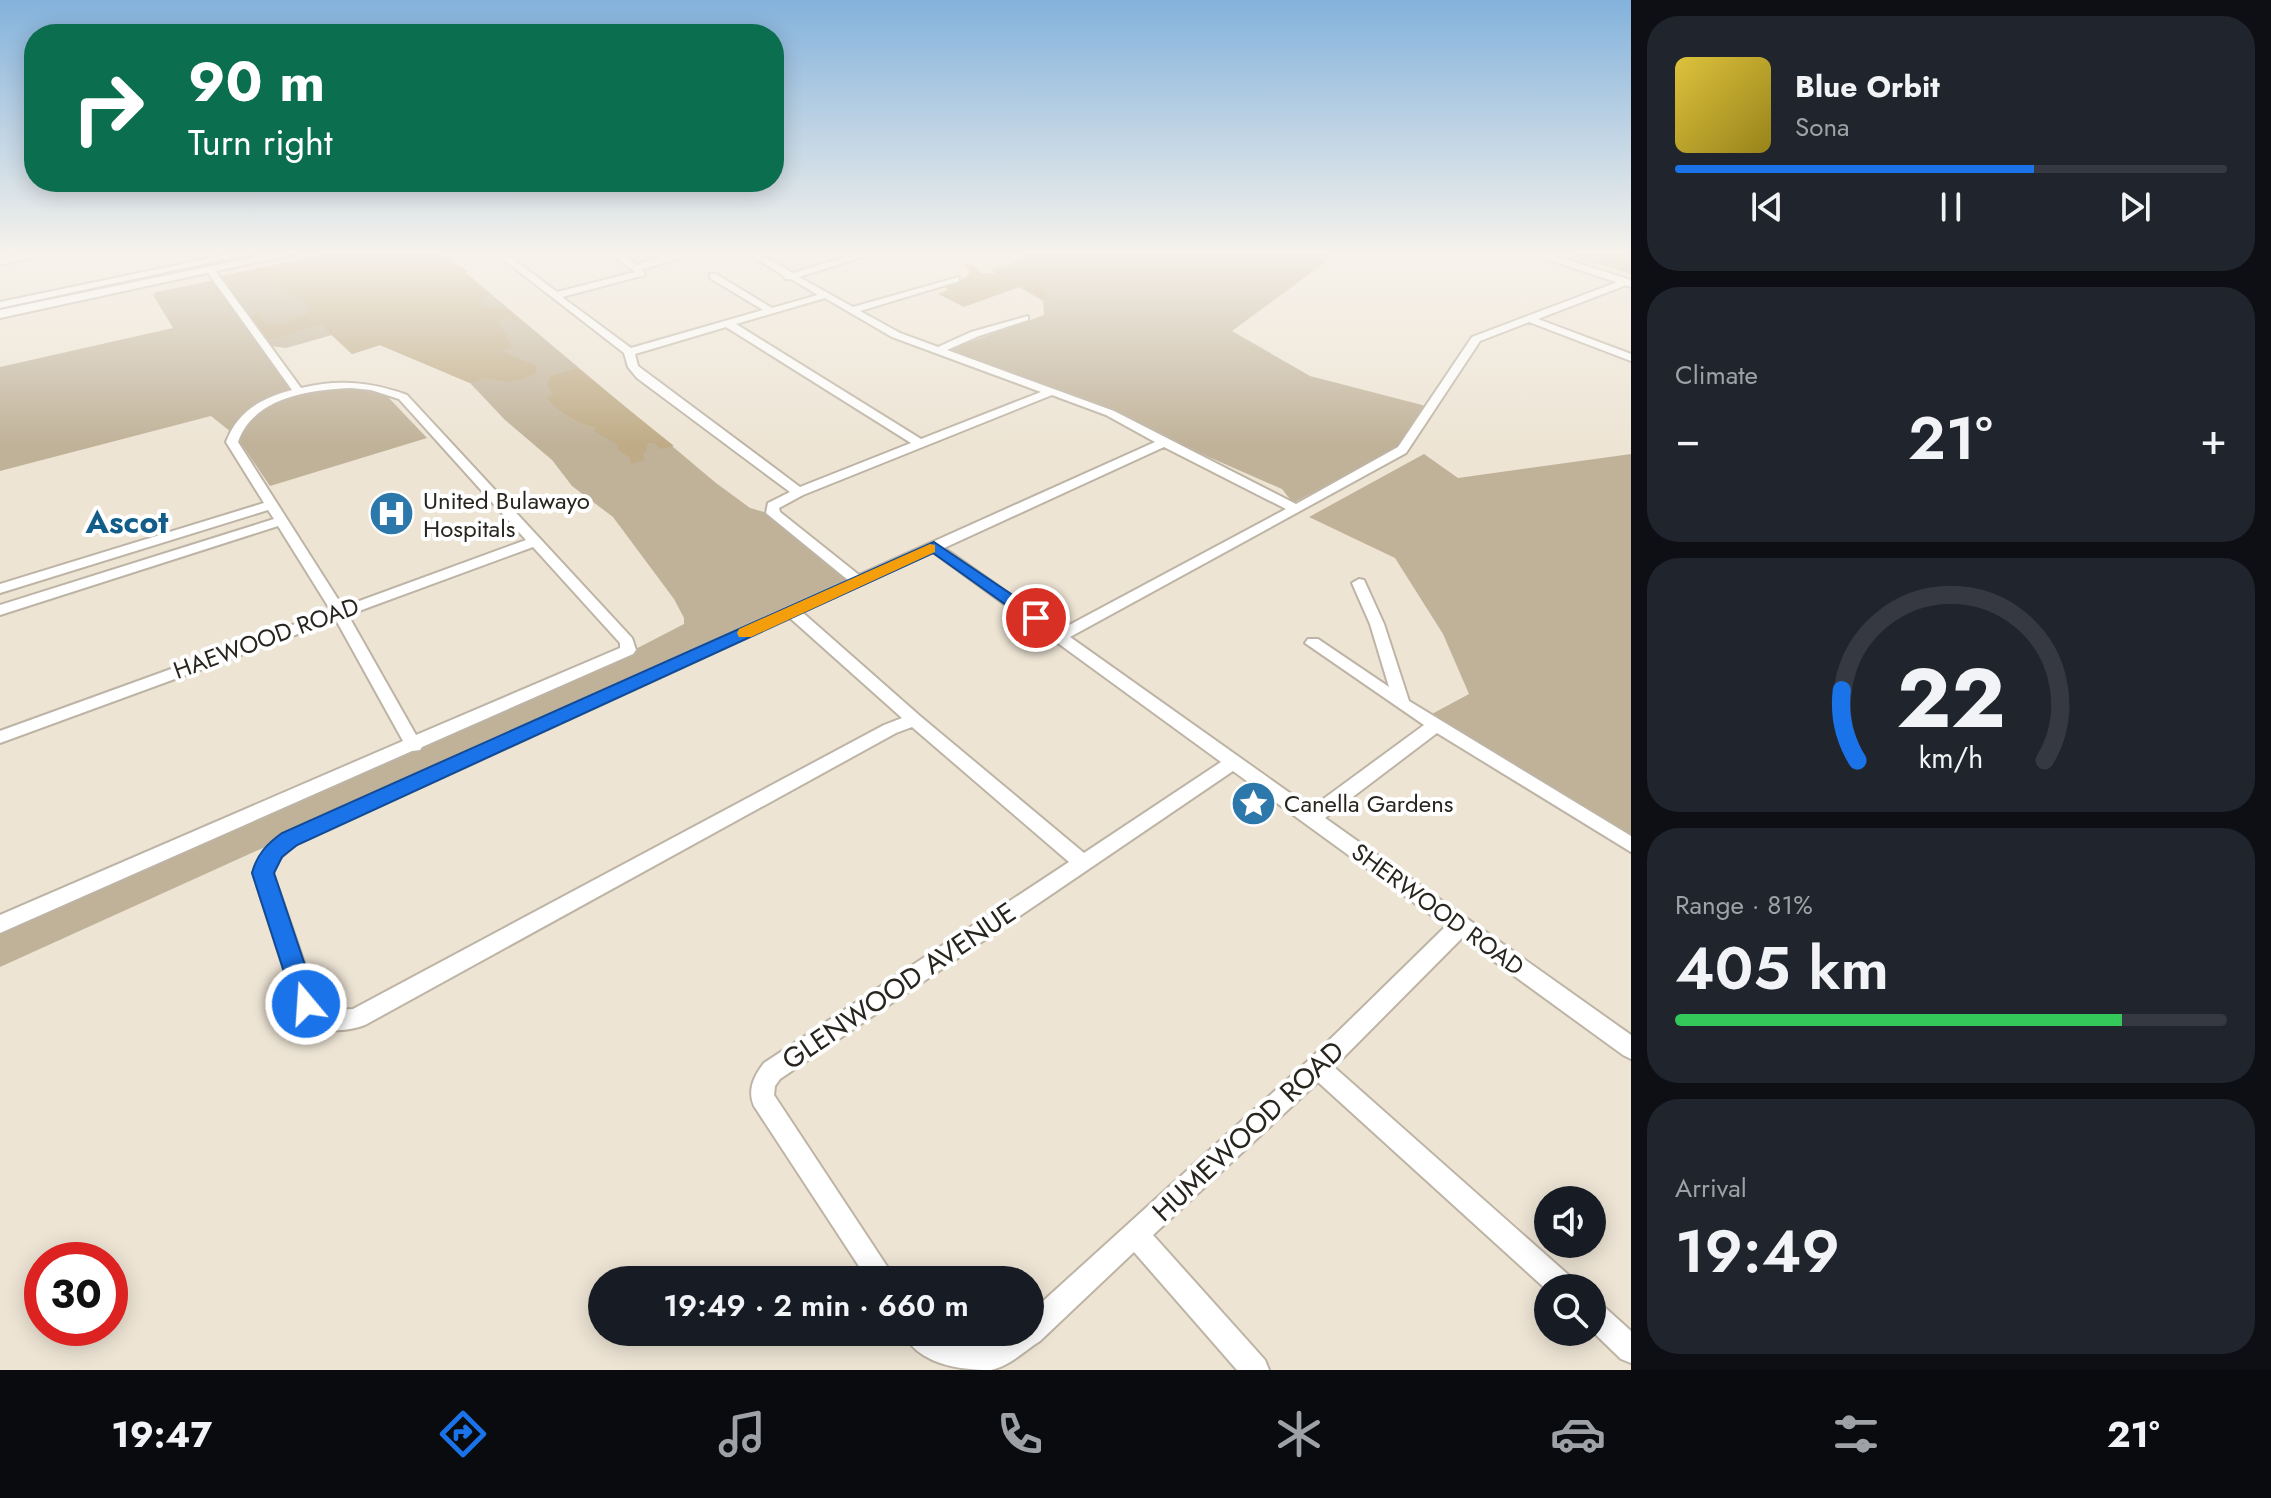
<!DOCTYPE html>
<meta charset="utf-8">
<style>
body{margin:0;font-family:Jost,sans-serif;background:#20242c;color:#f1f3f6;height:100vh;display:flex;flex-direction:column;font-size:30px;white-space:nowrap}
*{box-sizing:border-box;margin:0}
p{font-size:26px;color:#9ea1a6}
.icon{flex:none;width:44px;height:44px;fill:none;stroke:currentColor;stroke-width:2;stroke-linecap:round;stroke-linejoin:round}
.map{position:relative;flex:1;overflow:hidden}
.sheet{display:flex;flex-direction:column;gap:16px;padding:16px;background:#0d0f14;width:640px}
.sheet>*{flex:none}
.banner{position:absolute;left:24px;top:24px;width:760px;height:168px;border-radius:32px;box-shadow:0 4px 20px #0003;background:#0b6e4f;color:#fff;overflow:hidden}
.tools{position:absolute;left:1534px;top:1186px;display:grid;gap:16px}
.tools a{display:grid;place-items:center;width:72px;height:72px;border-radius:50%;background:#171b24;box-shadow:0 4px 20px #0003;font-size:40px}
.speed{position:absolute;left:24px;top:1242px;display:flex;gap:16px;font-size:40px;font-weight:700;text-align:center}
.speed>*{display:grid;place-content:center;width:104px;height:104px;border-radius:50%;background:#171b24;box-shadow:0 4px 20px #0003;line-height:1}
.speed .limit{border:12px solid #d22;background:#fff;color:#111}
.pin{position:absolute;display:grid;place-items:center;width:68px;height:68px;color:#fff;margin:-34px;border:4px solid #fff;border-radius:50%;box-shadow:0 2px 8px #0007}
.me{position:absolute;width:88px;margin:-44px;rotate:342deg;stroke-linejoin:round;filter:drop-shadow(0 0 6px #0008)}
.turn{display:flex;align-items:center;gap:28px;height:168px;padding:0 32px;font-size:36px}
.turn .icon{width:104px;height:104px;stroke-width:2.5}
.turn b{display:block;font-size:56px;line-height:68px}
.big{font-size:60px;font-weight:600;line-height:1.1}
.sheet .tile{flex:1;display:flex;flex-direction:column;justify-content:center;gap:12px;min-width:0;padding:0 28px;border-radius:32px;background:#20242c}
.sheet .dial{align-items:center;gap:0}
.dial svg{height:208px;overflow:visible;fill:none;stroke:#363941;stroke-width:7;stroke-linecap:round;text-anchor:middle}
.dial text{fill:#f1f3f6;stroke:none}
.song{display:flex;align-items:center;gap:24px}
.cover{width:96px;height:96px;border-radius:12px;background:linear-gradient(135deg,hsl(50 70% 55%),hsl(50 70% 35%))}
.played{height:8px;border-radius:4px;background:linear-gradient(90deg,#1a73e8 65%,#363941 65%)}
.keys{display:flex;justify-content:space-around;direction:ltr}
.heat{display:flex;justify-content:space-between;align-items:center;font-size:44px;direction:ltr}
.charge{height:12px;border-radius:6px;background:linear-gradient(90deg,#34c759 81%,#363941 0)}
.trip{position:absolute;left:588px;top:1266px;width:456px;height:80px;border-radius:40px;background:#171b24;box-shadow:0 4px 20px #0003;font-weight:600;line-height:80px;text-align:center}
.tab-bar{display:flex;height:128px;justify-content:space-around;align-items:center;background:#090b0e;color:#9ea1a6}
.tab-bar .icon{width:56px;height:56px}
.tab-bar .active{color:#1a73e8}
.tab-bar b{font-size:36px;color:#f1f3f6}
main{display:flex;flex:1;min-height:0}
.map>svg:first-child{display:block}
.green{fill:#c0b299}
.forest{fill:#bfab86}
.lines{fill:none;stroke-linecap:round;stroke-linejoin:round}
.minor-casing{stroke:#bdb4a5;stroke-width:4}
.major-casing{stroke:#bdb4a5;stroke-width:4}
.highway-casing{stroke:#bdb4a5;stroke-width:4}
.minor{fill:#fff;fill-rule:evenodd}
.major{fill:#fff;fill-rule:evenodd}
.highway{fill:#fff;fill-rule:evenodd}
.route{fill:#1a73e8;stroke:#114b97;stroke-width:2}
.slow{fill:#f59e0b}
.labels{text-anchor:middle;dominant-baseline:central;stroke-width:8;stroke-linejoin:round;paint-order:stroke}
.poi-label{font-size:24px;fill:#28251f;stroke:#fff;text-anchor:start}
.street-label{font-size:24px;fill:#28251f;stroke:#fff}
.near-street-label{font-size:28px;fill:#28251f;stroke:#fff}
.district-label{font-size:32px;font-weight:bold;fill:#125d8a;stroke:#fff}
</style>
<main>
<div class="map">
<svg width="1631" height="1370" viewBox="0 0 1631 1370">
<rect width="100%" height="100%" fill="#ede4d4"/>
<path class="green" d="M329,253H439L467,271L466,273L716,483L750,508L771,514L852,581L0,967V927L626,654L684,624V618L674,599L613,517L572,486L552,460L505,420L470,383L380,345L352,354L332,335L286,348L271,346L222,279V276Z
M1020,253H1338L1232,331L1310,376L1426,406L1395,449L1293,503L1282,489L1202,454L1115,410L945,351L1044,315L1043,301L990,270L1027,258Z
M1562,253H1631V274Z
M216,280L292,392L268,401L231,432L211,416L0,471V367L173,328L153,295L156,292Z
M354,388L387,396L427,438L270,486L240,442C247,394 316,390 354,388Z
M1424,454L1458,478L1631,454V837L1430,715L1469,694L1443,634L1395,558L1309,517Z"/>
<path class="forest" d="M329,253H439L467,271L466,273L489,293L482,304L492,308L504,306L522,323L506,316L498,321L512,347L502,351L536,366V373L523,379L507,382L487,378L470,383L380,345L352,354L326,330L324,325C302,326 287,339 266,339L247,316L261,313L259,318C274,330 291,321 307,314L310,308L264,276L222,279V276Z
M962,263L975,266L981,273L1000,274L1015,280H1039L1051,299L1045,300L1022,286L964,307L938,294L948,290L944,286L967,277L970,271Z
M577,368L674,446L660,449L654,443H648L646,451L643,453L644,460L631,464L630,458L617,449L618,445L594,431L596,427C580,425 558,412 547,398L553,394L547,384L551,376Z"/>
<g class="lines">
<defs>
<path id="minor" d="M30,253H50L0,265V259Z
M235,253H254L0,308V302Z
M495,253H505L557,292L635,272L610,253H620L637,265L672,253H681L682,258L642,269L645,275L562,297L631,348L763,310L710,278V274H716L772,308L818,295L791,279H785L784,276L747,253H758L793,273L859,253H874L799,277L853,307L959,277V281L860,311L900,333L938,347L971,332L1028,316V320L979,336L947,350L1114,411L1296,504L1398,447L1472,337L1623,280H1629V284L1538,319L1631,354V361L1529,322L1480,341L1406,453L1070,637L1311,808L1424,725L1305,643L1308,639H1318L1389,687L1370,624L1352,583L1359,579L1364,580L1384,624L1409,701L1631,836V852L1437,733L1325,818L1631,1035V1059L1623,1055L1462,938L1334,1067L1573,1279L1577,1288H1548V1291L1318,1082L1153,1235L1265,1360L1269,1370H1237L1134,1252L1040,1341C1024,1351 1010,1366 991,1370C959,1370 917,1364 903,1332H937L953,1343L971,1346L990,1342L1007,1332H1030V1313L1310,1059L1446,926L1233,771L780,1079L775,1086L774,1095L896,1280H868L754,1106C747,1090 754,1076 764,1063L1069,862L912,727L896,733L365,1025C338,1035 308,1032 295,1004L253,873C259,855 268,845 283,834L848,580L766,513L768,503L790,492L637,378L628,367L624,353ZM825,298L892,337L1041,392L921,439L736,324ZM726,327L911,443L800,487L638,366L635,354ZM1052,395L1106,415L1155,442L859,575L780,512L779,508L803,495ZM1164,447L1286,509L1060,630L944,548ZM933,552L1221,762L1084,853L920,716L802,612ZM790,618L902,718L884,725L353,1009L328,1010L318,1003L273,873C276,859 286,852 297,844Z
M208,269H214L301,388C339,379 371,382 407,395L632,638L636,650L633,654L422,747L420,750L412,751L0,933V915L403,741L336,620L0,743V731L331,611L278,526L0,615V605L274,519L268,510L0,593V584L264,503L226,442C237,412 261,398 292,390L208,273ZM351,388L371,390L399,399L526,540L343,607L238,442C254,397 309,390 351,388ZM533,547L620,643V648L416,735L348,615Z
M1592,1300L1601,1304L1631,1331V1363L1621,1359L1592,1331Z"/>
<path id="major" d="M1528,253H1546L1631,280V287Z"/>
<path id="highway" d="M274,253H299L0,318V310Z"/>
</defs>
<use href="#minor" class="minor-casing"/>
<use href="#major" class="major-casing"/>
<use href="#highway" class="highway-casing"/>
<use href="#minor" class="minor"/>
<use href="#major" class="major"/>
<use href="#highway" class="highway"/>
</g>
<linearGradient id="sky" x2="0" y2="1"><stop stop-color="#83b2dc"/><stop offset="0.57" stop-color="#f7f3ec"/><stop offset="1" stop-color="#f7f3ec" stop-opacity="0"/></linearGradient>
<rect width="1631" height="445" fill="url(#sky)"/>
<path class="route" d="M934,542L1042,615L1044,618L1042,622H1030L933,553L297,845L282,857L274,873L318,1004L315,1012L306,1016L297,1012L252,873C257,854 267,844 282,833Z"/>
<path class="slow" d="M930,544L935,545V552L751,637H739L737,633L739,629Z"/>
<defs>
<symbol id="hospital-disc" viewBox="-11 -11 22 22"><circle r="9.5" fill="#2c78ab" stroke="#fff"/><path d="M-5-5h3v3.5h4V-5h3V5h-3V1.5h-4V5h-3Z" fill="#fff"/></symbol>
<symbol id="sight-disc" viewBox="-11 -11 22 22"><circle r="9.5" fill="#2c78ab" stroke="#fff"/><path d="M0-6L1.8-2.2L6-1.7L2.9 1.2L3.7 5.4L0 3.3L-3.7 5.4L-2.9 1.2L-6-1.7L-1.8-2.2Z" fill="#fff"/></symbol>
</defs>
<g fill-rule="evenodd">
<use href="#hospital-disc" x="366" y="488" width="51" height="51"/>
<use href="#sight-disc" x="1228" y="778" width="51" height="51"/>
</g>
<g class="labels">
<g class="poi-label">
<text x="423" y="500">United Bulawayo<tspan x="423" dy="28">Hospitals</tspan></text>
<text x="1284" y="803">Canella Gardens</text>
</g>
<g class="street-label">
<text transform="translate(266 638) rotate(-20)">HAEWOOD ROAD</text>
<text transform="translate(1438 909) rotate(36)">SHERWOOD ROAD</text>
</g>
<g class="near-street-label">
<text transform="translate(899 986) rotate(-34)">GLENWOOD AVENUE</text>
<text transform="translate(1248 1131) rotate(-43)">HUMEWOOD ROAD</text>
</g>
<g class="district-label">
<text x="127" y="522">Ascot</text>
</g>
</g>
</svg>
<div class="tools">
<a><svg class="icon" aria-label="sound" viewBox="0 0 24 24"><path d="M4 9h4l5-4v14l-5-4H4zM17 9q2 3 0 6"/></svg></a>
<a><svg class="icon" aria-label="search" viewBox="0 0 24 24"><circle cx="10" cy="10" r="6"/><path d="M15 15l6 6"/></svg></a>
</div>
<div class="speed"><div class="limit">30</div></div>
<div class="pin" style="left:1036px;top:618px;background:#d93025"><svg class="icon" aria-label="arrive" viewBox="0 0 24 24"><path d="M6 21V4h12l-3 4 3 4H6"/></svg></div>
<svg class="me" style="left:306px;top:1004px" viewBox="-20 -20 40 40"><circle r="17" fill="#1a73e8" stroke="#fff" stroke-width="3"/><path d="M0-11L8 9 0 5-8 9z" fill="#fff"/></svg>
<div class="trip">19:49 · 2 min · 660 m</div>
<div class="banner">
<div class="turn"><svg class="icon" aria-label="right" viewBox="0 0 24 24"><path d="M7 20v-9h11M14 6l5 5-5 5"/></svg><div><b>90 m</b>Turn right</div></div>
</div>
</div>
<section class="sheet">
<div class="tile">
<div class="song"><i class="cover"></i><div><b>Blue Orbit</b><p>Sona</p></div></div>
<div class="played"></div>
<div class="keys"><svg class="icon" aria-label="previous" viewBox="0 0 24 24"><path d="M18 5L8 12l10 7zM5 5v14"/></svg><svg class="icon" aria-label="pause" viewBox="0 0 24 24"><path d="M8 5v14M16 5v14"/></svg><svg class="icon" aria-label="next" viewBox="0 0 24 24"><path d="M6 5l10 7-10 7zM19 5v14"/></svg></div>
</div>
<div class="tile"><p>Climate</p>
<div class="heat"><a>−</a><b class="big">21°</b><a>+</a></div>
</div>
<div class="tile dial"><svg viewBox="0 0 100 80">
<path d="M14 69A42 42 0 1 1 86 69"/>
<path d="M14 69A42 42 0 0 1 8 42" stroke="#1a73e8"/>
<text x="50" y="56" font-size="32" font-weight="700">22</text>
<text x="50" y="72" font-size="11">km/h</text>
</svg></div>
<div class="tile"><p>Range · 81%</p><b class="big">405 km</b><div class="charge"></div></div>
<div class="tile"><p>Arrival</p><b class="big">19:49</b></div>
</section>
</main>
<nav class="tab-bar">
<b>19:47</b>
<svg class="icon active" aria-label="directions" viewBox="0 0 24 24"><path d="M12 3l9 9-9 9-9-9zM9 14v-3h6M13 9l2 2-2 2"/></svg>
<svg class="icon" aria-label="music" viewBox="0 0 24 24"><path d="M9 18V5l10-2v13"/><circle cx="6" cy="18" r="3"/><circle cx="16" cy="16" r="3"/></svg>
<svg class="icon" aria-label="phone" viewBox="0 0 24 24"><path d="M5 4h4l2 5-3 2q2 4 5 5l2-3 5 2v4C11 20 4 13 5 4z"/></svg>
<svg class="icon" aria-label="climate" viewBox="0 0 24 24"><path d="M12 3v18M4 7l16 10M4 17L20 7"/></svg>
<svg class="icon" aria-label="car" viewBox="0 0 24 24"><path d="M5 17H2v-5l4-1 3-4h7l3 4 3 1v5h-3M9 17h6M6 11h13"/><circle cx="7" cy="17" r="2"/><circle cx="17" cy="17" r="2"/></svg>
<svg class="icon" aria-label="filters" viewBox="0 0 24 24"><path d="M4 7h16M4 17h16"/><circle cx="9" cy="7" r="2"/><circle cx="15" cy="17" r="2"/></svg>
<b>21°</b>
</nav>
